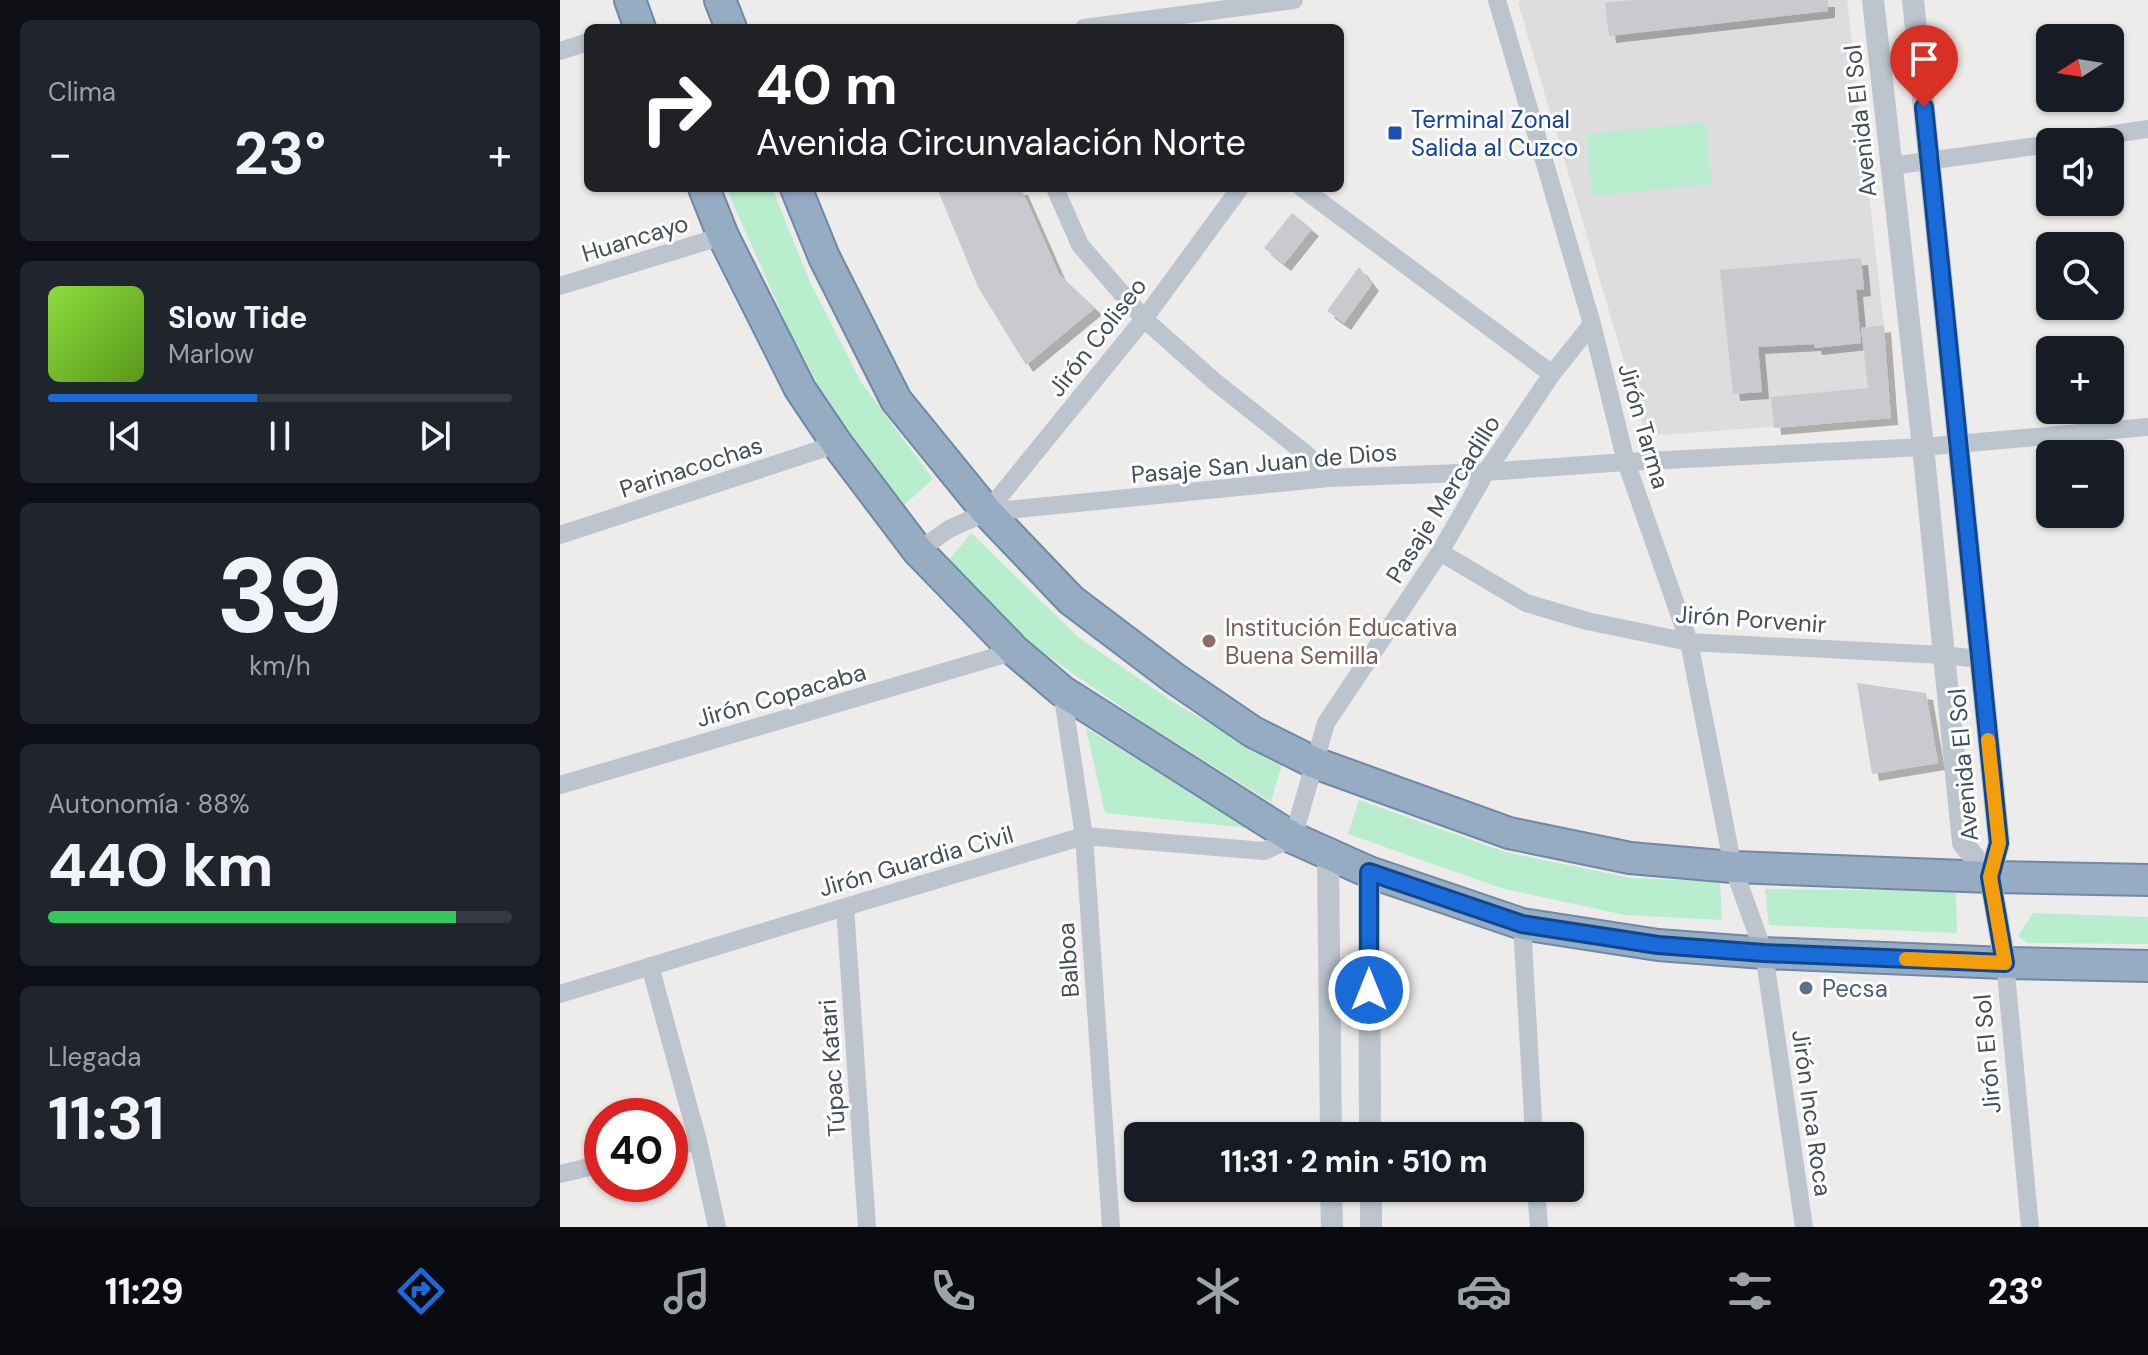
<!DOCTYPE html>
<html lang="es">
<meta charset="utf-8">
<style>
body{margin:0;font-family:"DM Sans",sans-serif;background:#20242c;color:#f1f3f6;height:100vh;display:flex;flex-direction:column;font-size:30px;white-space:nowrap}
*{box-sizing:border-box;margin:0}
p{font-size:26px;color:#9ea1a6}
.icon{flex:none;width:44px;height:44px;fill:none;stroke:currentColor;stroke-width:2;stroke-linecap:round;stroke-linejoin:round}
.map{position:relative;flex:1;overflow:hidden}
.sheet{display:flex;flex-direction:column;gap:20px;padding:20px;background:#0d0f14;width:560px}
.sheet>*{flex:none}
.hud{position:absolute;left:24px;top:24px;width:760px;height:168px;border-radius:12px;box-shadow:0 2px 6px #0004;background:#202124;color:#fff;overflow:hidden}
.needle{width:52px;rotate:258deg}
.buttons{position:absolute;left:1476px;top:24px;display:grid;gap:16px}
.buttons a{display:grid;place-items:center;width:88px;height:88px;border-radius:12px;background:#171b24;box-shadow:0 2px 6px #0004;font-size:40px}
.speed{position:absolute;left:24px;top:1098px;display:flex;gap:16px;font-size:40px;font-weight:700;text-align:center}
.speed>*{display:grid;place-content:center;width:104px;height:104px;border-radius:50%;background:#171b24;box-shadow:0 2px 6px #0004;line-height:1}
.speed .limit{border:12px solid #d22;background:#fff;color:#111}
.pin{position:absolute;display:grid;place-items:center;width:68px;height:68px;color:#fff;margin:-82px -34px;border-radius:50% 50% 50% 0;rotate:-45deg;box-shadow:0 0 8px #0007}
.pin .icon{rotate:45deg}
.me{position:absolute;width:88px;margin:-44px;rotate:0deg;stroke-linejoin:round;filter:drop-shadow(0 0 6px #0008)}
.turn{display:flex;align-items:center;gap:28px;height:168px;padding:0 40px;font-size:36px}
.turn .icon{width:104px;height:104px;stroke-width:2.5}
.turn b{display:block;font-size:56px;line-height:68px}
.big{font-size:60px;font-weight:700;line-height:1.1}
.sheet .widget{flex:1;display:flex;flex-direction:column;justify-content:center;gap:12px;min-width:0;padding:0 28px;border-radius:12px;background:#20242c}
.sheet .dial{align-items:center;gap:0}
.dial b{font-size:104px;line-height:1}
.song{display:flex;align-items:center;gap:24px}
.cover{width:96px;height:96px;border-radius:12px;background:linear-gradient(135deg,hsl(90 70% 55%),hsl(90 70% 35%))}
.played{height:8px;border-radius:4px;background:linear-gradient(90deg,#196bda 45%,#363941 45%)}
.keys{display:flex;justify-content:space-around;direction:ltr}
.heat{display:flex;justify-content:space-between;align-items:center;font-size:44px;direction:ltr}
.charge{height:12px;border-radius:6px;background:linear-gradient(90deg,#34c759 88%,#363941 0)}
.trip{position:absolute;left:564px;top:1122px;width:460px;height:80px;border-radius:12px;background:#171b24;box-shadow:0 2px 6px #0004;font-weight:700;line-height:80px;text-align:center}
.dock{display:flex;height:128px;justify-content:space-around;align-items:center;background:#090b0e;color:#9ea1a6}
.dock .icon{width:56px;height:56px}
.dock .on{color:#196bda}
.dock b{font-size:36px;color:#f1f3f6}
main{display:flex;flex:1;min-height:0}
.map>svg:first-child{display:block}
.education{fill:#dfdcdd}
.green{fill:#b8edcd}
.building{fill:#c8cad0;filter:url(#shadow)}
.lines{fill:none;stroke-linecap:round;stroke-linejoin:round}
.trunk-casing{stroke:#6e88a6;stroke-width:34}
.minor{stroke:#bcc5ce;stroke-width:18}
.tertiary{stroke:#bcc5ce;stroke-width:22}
.trunk{stroke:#96acc3;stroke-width:30}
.route-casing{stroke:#10468e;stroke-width:20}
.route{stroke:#196bda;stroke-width:14}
.slow{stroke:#f59e0b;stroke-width:14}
.transit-dot{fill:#1a4fb4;stroke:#fff;stroke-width:3}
.education-dot{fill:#8d6e63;stroke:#fff;stroke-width:3}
.service-dot{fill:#5c6f8a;stroke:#fff;stroke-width:3}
.labels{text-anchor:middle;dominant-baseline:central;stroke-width:6;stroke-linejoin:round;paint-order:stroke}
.transit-label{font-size:24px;fill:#164399;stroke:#fff;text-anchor:start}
.street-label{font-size:24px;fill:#444e58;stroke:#fff}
.education-label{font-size:24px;fill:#785e54;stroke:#fff;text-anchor:start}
.service-label{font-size:24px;fill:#4e5e75;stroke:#fff;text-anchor:start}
</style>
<main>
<section class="sheet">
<div class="widget"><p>Clima</p>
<div class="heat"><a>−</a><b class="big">23°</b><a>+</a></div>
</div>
<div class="widget">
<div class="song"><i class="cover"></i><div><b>Slow Tide</b><p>Marlow</p></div></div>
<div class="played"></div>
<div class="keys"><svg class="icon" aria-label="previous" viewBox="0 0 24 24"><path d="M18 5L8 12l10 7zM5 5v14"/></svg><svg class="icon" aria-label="pause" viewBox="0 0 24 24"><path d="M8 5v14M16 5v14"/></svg><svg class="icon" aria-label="next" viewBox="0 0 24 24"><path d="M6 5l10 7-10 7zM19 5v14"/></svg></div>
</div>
<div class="widget dial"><b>39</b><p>km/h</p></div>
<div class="widget"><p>Autonomía · 88%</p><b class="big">440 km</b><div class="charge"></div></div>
<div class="widget"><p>Llegada</p><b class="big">11:31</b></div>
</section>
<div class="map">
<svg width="1588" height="1227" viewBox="0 0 1588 1227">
<defs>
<filter id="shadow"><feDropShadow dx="7" dy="7" stdDeviation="0" flood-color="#0004"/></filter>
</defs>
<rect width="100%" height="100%" fill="#eeebeb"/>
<path class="education" d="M961,0H1287L1328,361L1331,418L1086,436L958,3Z"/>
<path class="green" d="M1145,122L1152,184L1032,196L1026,134Z
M166,188H212L250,282L301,382L373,479L341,508L274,414L232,336Z
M411,533L519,638L621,707L722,764L711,802L589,726L482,652L386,564Z
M526,728L688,828L545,813Z
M799,800L945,852L1071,878L1160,882L1162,920L1065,915L944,889L788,834Z
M1205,889L1396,891L1397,933L1209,925Z
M1473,913L1588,917V944L1467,943L1458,936Z"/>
<path class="building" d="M1072,0H1268V11L1049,36L1045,3Z
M377,188H461L499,274L535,308L466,365L418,287Z
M732,213L752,229L724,264L704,248Z
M1301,258L1304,289L1296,290L1301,343L1255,348L1254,344L1198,347L1202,392L1173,394L1160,270Z
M799,267L812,284L784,323L767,311Z
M1324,325L1331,418L1214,428L1211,397L1308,388L1301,328Z
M1297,683L1366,693L1378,763L1312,774Z"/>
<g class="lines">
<defs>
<path id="trunk" d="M70,0L80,28
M160,0L171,28
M144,188L163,236L240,389L277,444L358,551L455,651L502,691L733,838L809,872L962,924L1098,945L1204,953L1445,963L1588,966
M236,188L264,257L336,400L427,512L511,600L614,678L693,732L755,763L949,833L1070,858L1173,867L1430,877L1588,880"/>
</defs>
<use href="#trunk" class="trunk-casing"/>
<path class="minor" d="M937,0L1032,324L1066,462L1129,642L1173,867L1204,953L1244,1227
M524,28L734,0
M0,51L28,42
M1501,142L1588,129
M1331,166L1490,144
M495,188L520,245L584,319L654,381L746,454L769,478
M742,188L992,374
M0,286L163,236
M427,512L584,319L680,188
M0,535L277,444
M358,551L389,529L427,512L769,478L926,472L1066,462L1363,447L1588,427
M880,552L966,603L1027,621L1129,642L1382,655L1420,659
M502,691L524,836L551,1227
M0,785L455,651
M285,907L307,1227
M962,924L974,1136
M1445,963L1470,1227
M90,966L138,1141L157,1227
M0,994L285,907L524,836L704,851L733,838L766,723L880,552L926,472L992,374L1032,324
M110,1148L138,1141
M0,1174L42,1164
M976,1188L979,1227"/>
<path class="tertiary" d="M1313,0L1363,447L1403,843L1430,877
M1353,0L1439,843L1430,877L1445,963
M768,855L771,1136
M809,872L810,1136
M771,1188L772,1227
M811,1188V1227"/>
<use href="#trunk" class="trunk"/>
</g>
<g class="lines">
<defs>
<path id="route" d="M809,990V872L962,924L1098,945L1204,953L1445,963L1430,877L1439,843L1364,107"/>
</defs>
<use href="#route" class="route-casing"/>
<use href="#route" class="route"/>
<path class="slow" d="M1346,959L1445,963L1430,877L1439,843L1428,740"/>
</g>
<rect class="transit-dot" x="827" y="125" width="16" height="16" rx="4"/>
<circle class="education-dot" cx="649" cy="641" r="8"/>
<circle class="service-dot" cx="1246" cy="988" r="8"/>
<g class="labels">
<g class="transit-label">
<text x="851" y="119">Terminal Zonal<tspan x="851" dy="28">Salida al Cuzco</tspan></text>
</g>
<g class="street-label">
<text transform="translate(1300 121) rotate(-96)">Avenida El Sol</text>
<text transform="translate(75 238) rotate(-17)">Huancayo</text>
<text transform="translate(537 337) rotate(-52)">Jirón Coliseo</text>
<text transform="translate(1084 426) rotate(74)">Jirón Tarma</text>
<text transform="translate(704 463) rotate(-5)">Pasaje San Juan de Dios</text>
<text transform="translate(131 467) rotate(-18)">Parinacochas</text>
<text transform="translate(883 499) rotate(-58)">Pasaje Mercadillo</text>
<text transform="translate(1191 619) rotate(4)">Jirón Porvenir</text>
<text transform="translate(221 695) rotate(-16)">Jirón Copacaba</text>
<text transform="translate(1403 765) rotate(-95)">Avenida El Sol</text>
<text transform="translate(356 861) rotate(-16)">Jirón Guardia Civil</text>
<text transform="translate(508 960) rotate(-94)">Balboa</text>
<text transform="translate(1427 1054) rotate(-95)">Jirón El Sol</text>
<text transform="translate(272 1068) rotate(-94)">Túpac Katari</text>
<text transform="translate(1252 1113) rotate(82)">Jirón Inca Roca</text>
</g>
<g class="education-label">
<text x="665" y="627">Institución Educativa<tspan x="665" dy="28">Buena Semilla</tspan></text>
</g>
<g class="service-label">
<text x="1262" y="988">Pecsa</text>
</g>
</g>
</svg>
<div class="buttons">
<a><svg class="needle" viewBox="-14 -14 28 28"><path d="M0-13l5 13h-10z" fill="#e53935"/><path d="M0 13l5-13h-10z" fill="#9ea1a6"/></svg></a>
<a><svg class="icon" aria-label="sound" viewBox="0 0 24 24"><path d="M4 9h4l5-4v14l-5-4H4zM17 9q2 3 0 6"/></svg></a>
<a><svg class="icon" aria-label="search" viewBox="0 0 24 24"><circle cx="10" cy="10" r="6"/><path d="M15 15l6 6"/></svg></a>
<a>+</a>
<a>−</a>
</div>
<div class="speed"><div class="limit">40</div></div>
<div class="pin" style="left:1364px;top:107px;background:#d93025"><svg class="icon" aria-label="arrive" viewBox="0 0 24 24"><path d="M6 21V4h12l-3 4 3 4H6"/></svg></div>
<svg class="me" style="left:809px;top:990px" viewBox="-20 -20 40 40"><circle r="17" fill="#196bda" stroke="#fff" stroke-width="3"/><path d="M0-11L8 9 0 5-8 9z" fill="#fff"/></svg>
<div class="trip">11:31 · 2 min · 510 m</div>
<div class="hud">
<div class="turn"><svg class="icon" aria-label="right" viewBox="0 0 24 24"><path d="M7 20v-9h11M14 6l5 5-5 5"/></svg><div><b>40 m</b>Avenida Circunvalación Norte</div></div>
</div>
</div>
</main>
<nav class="dock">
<b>11:29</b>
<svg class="icon on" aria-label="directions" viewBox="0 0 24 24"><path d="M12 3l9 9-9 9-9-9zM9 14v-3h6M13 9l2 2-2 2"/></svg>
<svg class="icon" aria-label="music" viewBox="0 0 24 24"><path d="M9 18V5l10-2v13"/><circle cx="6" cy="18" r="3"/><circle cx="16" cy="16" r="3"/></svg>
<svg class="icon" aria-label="phone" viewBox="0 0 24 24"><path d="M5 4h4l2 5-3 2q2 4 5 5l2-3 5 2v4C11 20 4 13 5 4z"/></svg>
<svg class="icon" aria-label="climate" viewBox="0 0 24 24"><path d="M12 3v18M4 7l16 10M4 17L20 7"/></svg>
<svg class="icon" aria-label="car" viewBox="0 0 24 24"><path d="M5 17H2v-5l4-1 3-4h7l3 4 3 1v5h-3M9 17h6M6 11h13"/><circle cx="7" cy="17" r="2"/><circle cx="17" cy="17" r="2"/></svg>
<svg class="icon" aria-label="filters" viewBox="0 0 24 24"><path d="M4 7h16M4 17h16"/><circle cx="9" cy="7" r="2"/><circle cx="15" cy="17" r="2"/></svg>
<b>23°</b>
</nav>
